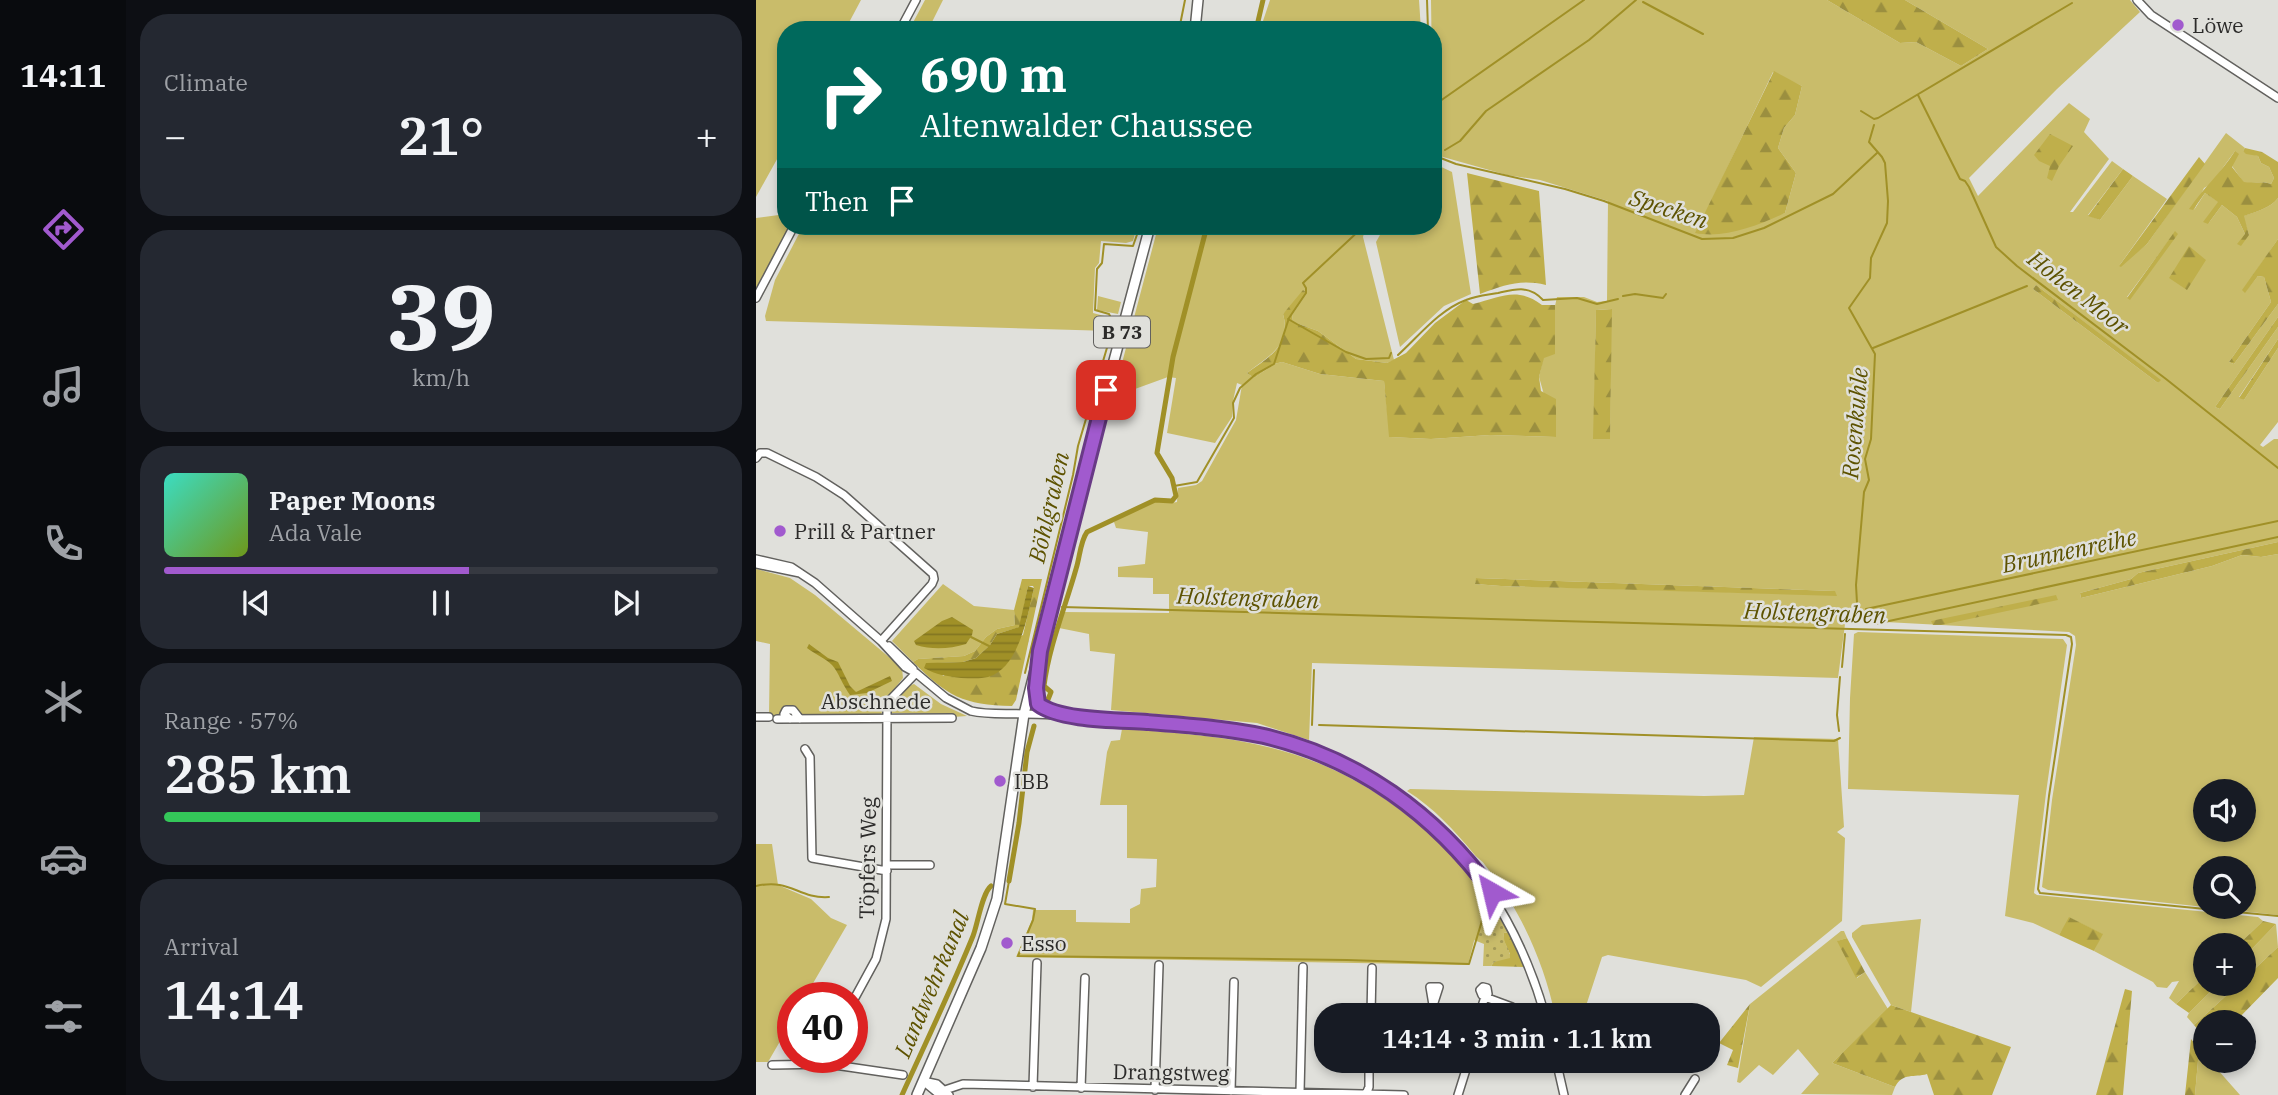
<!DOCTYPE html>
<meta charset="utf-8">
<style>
body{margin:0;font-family:"IBM Plex Serif",serif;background:#242831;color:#f1f3f6;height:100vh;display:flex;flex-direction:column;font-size:26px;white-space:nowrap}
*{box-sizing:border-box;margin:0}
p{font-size:23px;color:#9ea1a6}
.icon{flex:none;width:38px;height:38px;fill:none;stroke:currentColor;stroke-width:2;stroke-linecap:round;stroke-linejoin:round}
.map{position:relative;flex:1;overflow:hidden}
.panel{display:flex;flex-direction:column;gap:14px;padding:14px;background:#0d0f14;width:630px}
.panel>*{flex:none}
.guide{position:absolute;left:21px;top:21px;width:665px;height:214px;border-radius:28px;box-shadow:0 4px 10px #0003;background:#00695c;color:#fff;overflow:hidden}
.buttons{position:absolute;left:1437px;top:779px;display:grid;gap:14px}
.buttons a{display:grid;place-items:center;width:63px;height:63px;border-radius:50%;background:#171b24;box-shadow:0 4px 10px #0003;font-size:35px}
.speed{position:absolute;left:21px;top:982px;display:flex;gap:14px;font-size:35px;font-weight:700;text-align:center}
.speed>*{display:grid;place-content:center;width:91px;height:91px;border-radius:50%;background:#171b24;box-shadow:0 4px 10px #0003;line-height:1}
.speed .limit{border:10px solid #d22;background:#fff;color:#111}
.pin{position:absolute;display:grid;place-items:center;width:60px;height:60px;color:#fff;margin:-30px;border-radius:14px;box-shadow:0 4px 10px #0006}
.me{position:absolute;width:77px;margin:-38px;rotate:323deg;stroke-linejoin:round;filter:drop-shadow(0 0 5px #0008)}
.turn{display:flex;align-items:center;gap:24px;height:147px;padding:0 28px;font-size:32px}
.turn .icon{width:91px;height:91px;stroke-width:2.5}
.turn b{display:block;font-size:49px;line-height:60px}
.then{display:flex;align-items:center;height:66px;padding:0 28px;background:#0003;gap:14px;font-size:26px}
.big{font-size:52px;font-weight:600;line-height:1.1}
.panel .card{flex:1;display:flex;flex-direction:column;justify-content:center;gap:10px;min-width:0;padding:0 24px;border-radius:28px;background:#242831}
.panel .dial{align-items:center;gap:0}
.dial b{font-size:91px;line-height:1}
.song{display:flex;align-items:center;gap:21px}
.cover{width:84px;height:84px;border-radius:10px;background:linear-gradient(135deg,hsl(170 70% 55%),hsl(80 70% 35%))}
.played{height:7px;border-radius:4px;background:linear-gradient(90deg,#a15ace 55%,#363941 55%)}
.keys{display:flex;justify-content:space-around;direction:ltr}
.heat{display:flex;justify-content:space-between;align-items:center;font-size:38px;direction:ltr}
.charge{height:10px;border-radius:5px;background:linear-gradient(90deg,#34c759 57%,#363941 0)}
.trip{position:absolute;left:558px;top:1003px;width:406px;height:70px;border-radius:28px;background:#171b24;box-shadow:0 4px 10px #0003;font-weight:600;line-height:70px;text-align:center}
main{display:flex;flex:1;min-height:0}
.menu{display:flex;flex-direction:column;width:126px;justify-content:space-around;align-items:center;background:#090b0e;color:#9ea1a6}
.menu .icon{width:49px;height:49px}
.menu .on{color:#a15ace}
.menu b{font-size:32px;color:#f1f3f6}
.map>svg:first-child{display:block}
.green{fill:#c9bc6a;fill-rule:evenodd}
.forest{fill:url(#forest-firs);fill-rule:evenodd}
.park{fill:url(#park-dots)}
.water{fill:url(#water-rules)}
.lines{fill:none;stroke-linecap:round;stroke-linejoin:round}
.stream{stroke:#a09027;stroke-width:2}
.canal{stroke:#a09027;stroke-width:5}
.minor-casing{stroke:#62615e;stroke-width:10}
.major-casing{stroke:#62615e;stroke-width:12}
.minor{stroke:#fff;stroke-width:7}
.major{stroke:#fff;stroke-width:9}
.route-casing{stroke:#693a86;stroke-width:18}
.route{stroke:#a15ace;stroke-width:12}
.poi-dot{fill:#a15ace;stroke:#e0e0db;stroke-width:2.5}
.labels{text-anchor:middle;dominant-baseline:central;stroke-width:5;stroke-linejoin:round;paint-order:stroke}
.shield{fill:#e0e0db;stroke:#62615f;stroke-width:2}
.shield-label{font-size:19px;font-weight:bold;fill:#2c2b2a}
.poi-label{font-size:21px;fill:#2c2b2a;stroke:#e0e0db;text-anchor:start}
.street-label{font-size:21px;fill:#2c2b2a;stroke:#e0e0db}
.water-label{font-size:23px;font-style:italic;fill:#5d5200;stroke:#e0e0db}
</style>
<main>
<nav class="menu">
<b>14:11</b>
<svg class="icon on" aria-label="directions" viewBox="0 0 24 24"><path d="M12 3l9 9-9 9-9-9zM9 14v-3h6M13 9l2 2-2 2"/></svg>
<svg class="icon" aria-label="music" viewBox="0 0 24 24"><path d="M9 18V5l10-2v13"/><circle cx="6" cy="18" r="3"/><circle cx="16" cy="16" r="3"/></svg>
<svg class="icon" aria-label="phone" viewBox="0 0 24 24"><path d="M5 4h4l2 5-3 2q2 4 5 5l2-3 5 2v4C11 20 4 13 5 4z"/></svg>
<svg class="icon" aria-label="climate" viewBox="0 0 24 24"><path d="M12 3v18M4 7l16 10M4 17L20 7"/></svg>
<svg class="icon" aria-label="car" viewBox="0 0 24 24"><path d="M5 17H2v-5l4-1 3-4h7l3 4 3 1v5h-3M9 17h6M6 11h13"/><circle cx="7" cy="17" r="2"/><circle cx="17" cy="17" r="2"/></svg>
<svg class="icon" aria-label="filters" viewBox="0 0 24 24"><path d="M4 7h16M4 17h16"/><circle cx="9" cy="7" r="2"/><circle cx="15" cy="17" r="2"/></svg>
</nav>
<section class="panel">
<div class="card"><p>Climate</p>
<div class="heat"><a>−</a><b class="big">21°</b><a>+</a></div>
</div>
<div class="card dial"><b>39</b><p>km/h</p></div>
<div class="card">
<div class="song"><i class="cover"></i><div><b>Paper Moons</b><p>Ada Vale</p></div></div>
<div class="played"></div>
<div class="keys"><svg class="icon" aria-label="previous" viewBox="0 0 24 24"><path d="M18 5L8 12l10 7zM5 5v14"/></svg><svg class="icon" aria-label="pause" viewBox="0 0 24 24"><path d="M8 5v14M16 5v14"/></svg><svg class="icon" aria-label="next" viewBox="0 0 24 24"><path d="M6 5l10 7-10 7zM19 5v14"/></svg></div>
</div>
<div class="card"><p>Range · 57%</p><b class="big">285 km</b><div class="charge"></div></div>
<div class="card"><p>Arrival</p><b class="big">14:14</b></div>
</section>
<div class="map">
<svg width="1522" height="1095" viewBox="0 0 1522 1095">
<defs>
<pattern id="forest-firs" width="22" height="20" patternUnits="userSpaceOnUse" patternTransform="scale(1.75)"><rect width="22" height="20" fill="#bfaf4b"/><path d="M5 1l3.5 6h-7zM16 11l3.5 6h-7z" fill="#9b8f3f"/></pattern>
<pattern id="park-dots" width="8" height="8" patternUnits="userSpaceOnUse" patternTransform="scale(1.75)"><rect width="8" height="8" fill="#c9bc6a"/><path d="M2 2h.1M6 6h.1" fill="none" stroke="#a39957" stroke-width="1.8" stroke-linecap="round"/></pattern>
<pattern id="water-rules" width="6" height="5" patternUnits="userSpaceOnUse" patternTransform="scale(1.75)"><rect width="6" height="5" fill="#a09027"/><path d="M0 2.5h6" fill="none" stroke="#837622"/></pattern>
</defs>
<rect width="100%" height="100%" fill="#e0e0db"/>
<path class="green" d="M0,0H105L89,30H30V143L0,197Z
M169,0H187L172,30H153Z
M514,0H663L665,30H504Z
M675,0H1071L1144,43L1160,42L1205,66L1232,49L1149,0H1374L1384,12L1301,89L1213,178L1222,196L1313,103L1334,119L1328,132L1353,159L1314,212H1317L1356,161L1367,169L1332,215L1344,220L1377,176L1411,199L1363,266L1391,244L1470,133L1489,148L1487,151L1502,156L1505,163L1513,167L1518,178L1515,184C1506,180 1498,184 1488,183L1476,166L1479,151L1455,184L1448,188L1438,210L1449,193L1463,202L1452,224L1466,205L1481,217L1489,234L1493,235L1487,216C1499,212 1515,208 1522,198V239L1487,290L1489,292L1502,276L1508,277L1515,302L1473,362L1478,364L1522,304V317L1459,407L1464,409L1522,327V339L1483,397L1488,400L1522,348V422L1504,445L1507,447L1518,439H1522V542L1382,573L1375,579L1324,593L1325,598L1456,566L1486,555L1505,557L1522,554V915L1292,890L1286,887L1296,800L1320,645L1319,636L1313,632L1111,621L1109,611L1091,609L1082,678L556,663L553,740L501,723L355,710L359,654L334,651L333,634L303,628L307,612L413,613V594H397V578L362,577V567L389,564L392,532L360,528L358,522C371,516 389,502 403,501C410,501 413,504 421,502L422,488L440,485L446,481L480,420L486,385L481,383L477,401L476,417L459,443L411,433L420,378L412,377L357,397L402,227L610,226L607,237L638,360L631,363L600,359L562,331L537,322L536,315L551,293L527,314C536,347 511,356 491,373L498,378L518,364L526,362L564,374L628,381L634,437L675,439L734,435L800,437L783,377L801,297H828L841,302L851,301L852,201L784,180L751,175L680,155L677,134ZM1017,72L1046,86L1039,115L1028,128L1022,148L1040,173L1029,213L940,233ZM1419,232L1421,234L1374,299L1371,297ZM1280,285L1404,380L1402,383L1277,289ZM855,309L854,438L838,439L840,310ZM721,578L1078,591L1080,595L745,586L719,584ZM1449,791H1488V830H1449ZM1449,868H1488V906H1449Z
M679,164L696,172L715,294L688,306L644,347L620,242L629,226H677Z
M30,214V226H33L0,289V218Z
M47,226H381L377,241L370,243L345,241L343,263L339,268L337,313L352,317L355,324L354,331L10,321L9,316L19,280Z
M342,296L365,302L362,314L341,310Z
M0,569L34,578L59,595L146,668L147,678L129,701L125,715L46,716L38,708H27V718H16L13,715L14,644L0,641Z
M187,584L218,606L258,610L259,625L241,629L230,637L219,651L208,656L162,659L157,662L136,641Z
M1102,632L1307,639L1311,645L1290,793L1278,893L1281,895L1502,917L1507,921L1482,945H1449V976L1420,1004L1413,998L1423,981L1416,982L1411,988L1401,987L1397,982L1338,951L1346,934L1314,918L1303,935L1277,923L1249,916L1263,795L1092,789L1094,698L1098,634Z
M158,684L185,704L211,716L197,717L196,714L136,713C135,702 147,687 158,684Z
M366,729C477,736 560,744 651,815C664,825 678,834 689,845C706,864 719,885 733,905L718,941L712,965L260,957L276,920L277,910H320V922L374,923V909L384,904L385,889L400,887L401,859L371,858V805H344L351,752L355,741L364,740Z
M998,737L1082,739L1088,827L1081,832L1089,838L1086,921L1005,987L990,980L852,955L846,957L827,1015H799C788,962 763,907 729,865C726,860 721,858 718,854C698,830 678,808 651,791L654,789L948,796L988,795Z
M0,844H16L22,885L55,899L75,918L91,925L49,997L37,998V1019L12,1062H0Z
M1165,919L1155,1012L1135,1005L1096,937V933L1106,925Z
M1520,924L1522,947L1488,979V957Z
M1085,931H1088L1091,938L1082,941L1101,978L1109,972L1132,1009L1076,1063L1139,1087L1136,1095L1045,1094L1063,1074L1042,1049L1017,1075L1003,1065L984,1083L981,1082L994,1004Z
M1462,984H1483L1438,1025L1431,1017L1433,1013Z
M1443,1049L1449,1055V1060L1454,1061L1484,1095H1439Z"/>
<path class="forest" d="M1071,0H1149L1232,49L1205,66L1160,42L1144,43Z
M1018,71L1046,86L1039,115L1028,128L1022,148L1040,173L1029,213C1003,225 969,239 939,233Z
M1294,134L1317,146L1303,166L1296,181L1291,178L1294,166L1283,161L1278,155Z
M1489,148L1506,152L1522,162V198C1515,208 1499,212 1488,216L1493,235L1485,246L1481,244L1489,234L1481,217L1466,205L1452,224L1447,222L1462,202L1449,193L1437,210L1433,209C1447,188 1465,173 1479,151L1483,154L1476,167L1488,182C1498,184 1506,180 1515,184L1518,178L1513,167L1505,163L1502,156L1490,154L1487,151Z
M1443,157L1449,164L1391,244L1365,267L1363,266Z
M1367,169L1377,176L1344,220L1332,216Z
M711,173L783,191L790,285C764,279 749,285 724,294Z
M1419,231L1422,234L1374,300L1371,298Z
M1522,239V304L1478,364L1473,362L1515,302L1508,277L1502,276L1489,293L1486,290Z
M1433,246L1450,260L1431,290L1413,278Z
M1280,285L1405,380L1402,383L1277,289Z
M547,290L551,293L536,315L537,322L562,331L600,359L631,363L650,353L679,323L710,300L717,304C745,297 761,286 786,305H799V354L788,358L783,377L785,391L800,399V437L734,435L675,439L633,437L628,381L564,374L526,362L518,364L498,378L491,373C512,358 536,345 527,314Z
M856,309L854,439H837L840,310Z
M1522,317V327L1464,409L1459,407Z
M1522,339V348L1488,400L1483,398Z
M1522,542V554L1505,557L1486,555L1456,566L1325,598L1324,593L1375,579L1382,573Z
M720,578L1079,591L1081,596L745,586L719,584Z
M266,579H286L260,700L256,706C207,705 191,696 157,662L162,659L208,656L219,651L230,637L241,629L259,625L258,610ZM272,586H277L278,588L267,635L187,676L182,663L207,662L220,658L234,645L241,634L264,627Z
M1300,595L1302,600L1185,625H1177L1175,621Z
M1313,917L1347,934L1338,951L1303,935Z
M1507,921L1520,924L1488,957V945H1482Z
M752,932L768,967L735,966L738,962L754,954L747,939L748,933Z
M1091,938L1109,972L1100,978L1081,941Z
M1522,947V978L1479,1022H1449V1038L1438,1025L1483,984H1488V979Z
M1449,976V984H1462L1433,1013L1420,1004Z
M1369,989L1376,991L1367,1095H1340Z
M994,1004L982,1068L971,1065L977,1050L963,1043Z
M1135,1005L1255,1047L1236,1095H1178L1171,1074C1158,1078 1147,1072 1139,1087L1076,1063Z
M1435,1039L1443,1049L1439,1095H1429Z"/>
<path class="park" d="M733,905L739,910L752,932L748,933C746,943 755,949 754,958L738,962L735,966H727L728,944L718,940L727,915Z"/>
<path class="water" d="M272,586L278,588C272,614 263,669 232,677C224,679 214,678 205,678C191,676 180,675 168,668L170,663L207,662L220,658L234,645L241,634L263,627Z
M196,617L217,630L216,635L210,644C194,649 176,650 160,645L158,641L186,621Z
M53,644L72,658L82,662L94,686L100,692L134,676L136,681L111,693L94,695C87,686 82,671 76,665C69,658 59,654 51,648Z"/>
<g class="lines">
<path class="stream" d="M671,0L672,30
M887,2L947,34
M423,30L429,0
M1162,95L1204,179L1209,181L1213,187L1240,247L1261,266L1410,379L1522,468
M677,106L828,0
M1105,111L1118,119L1122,118L1316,3
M689,150L704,141L730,111L833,40L880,0
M677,155L700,164L809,189L848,201L946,239L977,238L1008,228L1077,194L1121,153
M867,296L879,294L907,298L910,294
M532,319L590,352L610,359L633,358L635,353
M1117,348L1271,286
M642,355C663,336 683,310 710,300C720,296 731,295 742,293C760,289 773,285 787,300L821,298L841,304L862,299
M418,486L441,482L478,418L477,403L484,388L500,374L518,364L533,318L550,293V288L547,283L608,226
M306,607L1310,635L1315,637L1316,644L1293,796L1282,889L1284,893L1522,916
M1110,609L1522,521
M1102,621L1100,585L1108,492L1113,480L1109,459L1115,439L1119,354L1093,308L1114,278L1115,258L1131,223L1132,201L1129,163L1126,157L1113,142L1118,125
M1119,624L1522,537
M215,637L233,646
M1086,667L1089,634
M269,673L317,475L322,446L358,324L353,314L339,310L341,269L346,263L348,244L377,246L384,226
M556,725L558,670
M563,725L1078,741L1084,738
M1083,731L1081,715L1084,677
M253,881L249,904L279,909L277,920L262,956L591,960L713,964L728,914L733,908
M0,886C35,878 42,899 73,897"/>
<path class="canal" d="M500,30L507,0
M291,702L295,692L288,686C293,646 309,608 320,569C324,557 324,542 331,532L399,500L416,501L420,496L416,478L401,453L417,357L451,226
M253,881L263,823L271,752L278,726
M146,1095C170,1042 195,990 217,936C222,923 226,893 235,886"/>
<defs>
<path id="minor" d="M1381,0L1395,15L1522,98
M144,30L160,0
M0,298L38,226
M0,458L4,453H11L60,477L88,495L177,574L178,579L176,584L125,641
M0,559L35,567L59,583L125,641L149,667L160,673L190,698L215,711C232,715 250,713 268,714C292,714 317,716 342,718C396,723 452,724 505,736C652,767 749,875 789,1015
M0,564L44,573
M133,646L157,669
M282,703L303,714
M0,717H13
M21,719L196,718
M34,719L28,714L30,710H37L44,719
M49,749L54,757L56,858L131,871
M131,865H174
M96,1003L120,959L130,919L131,709L135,699L160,673
M615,1015L616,968
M674,1015L683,987H674L677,1005
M723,1015L729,997L732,994L731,988L727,987L724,990L726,995L729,997L756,1007
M800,1060L808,1095
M16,1065L72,1064L147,1075
M167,1081L181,1084L193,1095
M167,1081L184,1095
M277,1087L281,963
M325,1088L329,978
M399,1090L403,965
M475,1091L478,982
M544,1092L547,967
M610,1094L613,1087V1060
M185,1095L189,1090L207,1084L648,1095
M702,1095L713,1060
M929,1095L939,1079"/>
<path id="major" d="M439,30L442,0
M281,681L280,694L282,703
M161,1095L225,948L241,899L268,714L337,439L394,226"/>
</defs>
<use href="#minor" class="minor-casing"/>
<use href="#major" class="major-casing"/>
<use href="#minor" class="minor"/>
<use href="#major" class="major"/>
</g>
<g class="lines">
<defs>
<path id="route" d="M350,390L284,651L280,688L282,704C304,721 363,720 391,722C430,725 470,728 508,736C602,758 679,814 736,892"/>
</defs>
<use href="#route" class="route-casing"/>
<use href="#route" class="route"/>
</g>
<g class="poi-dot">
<circle cx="1422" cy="25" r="7"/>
<circle cx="24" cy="531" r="7"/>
<circle cx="244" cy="781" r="7"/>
<circle cx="251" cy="943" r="7"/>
</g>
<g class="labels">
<rect class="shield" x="338" y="316.5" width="56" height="31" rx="5"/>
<g class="shield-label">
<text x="366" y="332">B 73</text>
</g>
<g class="poi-label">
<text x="1436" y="25">Löwe</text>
<text x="38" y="531">Prill &amp; Partner</text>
<text x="258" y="781">IBB</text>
<text x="265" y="943">Esso</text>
</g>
<g class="street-label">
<text x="120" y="701">Abschnede</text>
<text transform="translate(111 858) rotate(-89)">Töpfers Weg</text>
<text transform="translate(415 1072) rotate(1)">Drangstweg</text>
</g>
<g class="water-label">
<text transform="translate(913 208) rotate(18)">Specken</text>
<text transform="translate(1323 292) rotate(38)">Hohen Moor</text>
<text transform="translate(1098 423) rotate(-85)">Rosenkuhle</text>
<text transform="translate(292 507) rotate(-77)">Böhlgraben</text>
<text transform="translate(1313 550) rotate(-12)">Brunnenreihe</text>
<text transform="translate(492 597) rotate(2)">Holstengraben</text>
<text transform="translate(1059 612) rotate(2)">Holstengraben</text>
<text transform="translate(175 984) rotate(-67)">Landwehrkanal</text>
</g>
</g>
</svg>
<div class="buttons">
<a><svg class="icon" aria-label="sound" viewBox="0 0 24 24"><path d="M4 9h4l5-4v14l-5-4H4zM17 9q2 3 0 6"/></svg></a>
<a><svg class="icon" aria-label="search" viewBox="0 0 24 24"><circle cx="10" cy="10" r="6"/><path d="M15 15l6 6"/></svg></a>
<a>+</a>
<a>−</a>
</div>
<div class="speed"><div class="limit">40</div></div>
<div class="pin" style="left:350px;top:390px;background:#d93025"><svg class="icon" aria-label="arrive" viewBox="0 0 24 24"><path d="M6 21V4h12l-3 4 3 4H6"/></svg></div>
<svg class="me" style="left:736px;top:892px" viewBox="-20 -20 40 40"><path d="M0-17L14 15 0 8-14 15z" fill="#a15ace" stroke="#fff" stroke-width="4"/></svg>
<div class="trip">14:14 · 3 min · 1.1 km</div>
<div class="guide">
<div class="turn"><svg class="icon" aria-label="right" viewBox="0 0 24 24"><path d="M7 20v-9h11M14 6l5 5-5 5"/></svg><div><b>690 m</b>Altenwalder Chaussee</div></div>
<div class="then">Then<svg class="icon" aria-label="arrive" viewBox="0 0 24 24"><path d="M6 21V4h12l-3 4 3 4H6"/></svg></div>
</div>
</div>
</main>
